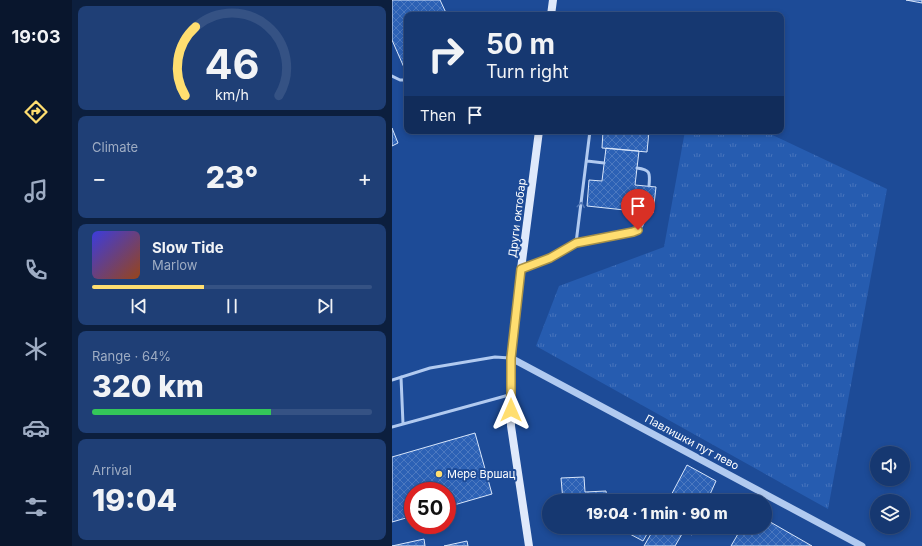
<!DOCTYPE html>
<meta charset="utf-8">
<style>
body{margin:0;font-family:Inter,sans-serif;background:#1f3f76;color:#f1f3f6;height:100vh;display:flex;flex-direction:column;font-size:15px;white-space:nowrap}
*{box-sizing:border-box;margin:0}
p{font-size:13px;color:#9eacc3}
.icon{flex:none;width:22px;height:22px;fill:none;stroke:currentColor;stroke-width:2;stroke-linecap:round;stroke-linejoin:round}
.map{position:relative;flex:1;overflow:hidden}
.panel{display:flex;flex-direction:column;gap:6px;padding:6px;background:#0c1f3e;width:320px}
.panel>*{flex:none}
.top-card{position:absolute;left:12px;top:12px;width:380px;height:122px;border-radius:8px;box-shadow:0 2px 6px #0003,0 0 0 1px #355284;background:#163871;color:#f1f3f6;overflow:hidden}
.controls{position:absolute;left:478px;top:446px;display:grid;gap:8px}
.controls a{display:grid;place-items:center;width:40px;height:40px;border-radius:50%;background:#163871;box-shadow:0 2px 6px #0003,0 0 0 1px #355284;font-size:20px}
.speed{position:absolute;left:12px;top:482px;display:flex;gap:8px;font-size:20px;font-weight:700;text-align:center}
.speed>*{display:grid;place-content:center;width:52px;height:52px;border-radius:50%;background:#163871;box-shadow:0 2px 6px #0003,0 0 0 1px #355284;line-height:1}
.speed .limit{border:6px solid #d22;background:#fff;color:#111}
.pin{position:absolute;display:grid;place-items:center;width:34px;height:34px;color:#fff;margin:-41px -17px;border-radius:50% 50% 50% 0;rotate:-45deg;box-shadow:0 0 4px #0007}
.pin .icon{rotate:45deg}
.me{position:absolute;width:44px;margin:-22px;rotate:0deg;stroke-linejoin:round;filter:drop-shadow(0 0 3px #0008)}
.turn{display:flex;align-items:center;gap:14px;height:84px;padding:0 16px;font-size:18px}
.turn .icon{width:52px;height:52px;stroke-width:2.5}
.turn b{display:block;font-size:28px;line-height:34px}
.then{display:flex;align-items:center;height:38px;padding:0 16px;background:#0003;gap:8px;font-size:15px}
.big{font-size:30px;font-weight:800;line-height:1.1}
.panel .card{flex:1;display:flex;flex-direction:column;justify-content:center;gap:6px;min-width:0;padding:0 14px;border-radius:8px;background:#1f3f76}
.panel .dial{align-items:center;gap:0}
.dial svg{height:104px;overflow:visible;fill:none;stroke:#355284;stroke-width:7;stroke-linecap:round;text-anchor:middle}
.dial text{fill:#f1f3f6;stroke:none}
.song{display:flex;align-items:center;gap:12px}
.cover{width:48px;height:48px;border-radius:6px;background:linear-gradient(135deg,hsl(240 70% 55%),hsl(20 70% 35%))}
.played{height:4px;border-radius:2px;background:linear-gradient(90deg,#ffde70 40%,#355284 40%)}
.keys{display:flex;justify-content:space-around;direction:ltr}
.heat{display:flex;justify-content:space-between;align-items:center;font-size:22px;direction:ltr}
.charge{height:6px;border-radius:3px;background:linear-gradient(90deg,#34c759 64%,#355284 0)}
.trip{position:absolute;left:150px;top:494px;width:230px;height:40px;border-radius:20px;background:#163871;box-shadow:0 2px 6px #0003,0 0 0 1px #355284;font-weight:800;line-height:40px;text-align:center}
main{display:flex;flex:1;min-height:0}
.tab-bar{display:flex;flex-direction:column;width:72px;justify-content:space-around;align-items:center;background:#09162d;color:#9eacc3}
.tab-bar .icon{width:28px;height:28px}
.tab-bar .on{color:#ffde70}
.tab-bar b{font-size:18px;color:#f1f3f6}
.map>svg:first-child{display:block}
.grass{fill:url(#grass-tufts)}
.building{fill:url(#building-cross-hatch);stroke:#d8e6fb}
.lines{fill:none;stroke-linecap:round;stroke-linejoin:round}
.service{stroke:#b1caf0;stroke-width:3}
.tertiary{stroke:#b1caf0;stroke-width:7}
.secondary{stroke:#dfe9fb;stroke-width:8}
.oneway{stroke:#5177b6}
.route-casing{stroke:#a69049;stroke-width:10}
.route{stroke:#ffde70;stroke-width:7}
.poi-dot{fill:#ffde70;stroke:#1d4b97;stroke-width:1.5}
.labels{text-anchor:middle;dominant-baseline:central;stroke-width:4;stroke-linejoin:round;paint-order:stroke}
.street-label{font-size:11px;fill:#fff;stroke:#1d4b97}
.poi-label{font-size:11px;fill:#fff;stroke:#1d4b97;text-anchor:start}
</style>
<main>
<nav class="tab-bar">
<b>19:03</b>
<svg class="icon on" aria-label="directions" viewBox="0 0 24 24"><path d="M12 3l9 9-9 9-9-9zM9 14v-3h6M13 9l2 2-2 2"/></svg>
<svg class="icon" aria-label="music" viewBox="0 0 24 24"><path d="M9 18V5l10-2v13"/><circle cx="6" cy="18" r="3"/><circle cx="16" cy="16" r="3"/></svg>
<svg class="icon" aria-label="phone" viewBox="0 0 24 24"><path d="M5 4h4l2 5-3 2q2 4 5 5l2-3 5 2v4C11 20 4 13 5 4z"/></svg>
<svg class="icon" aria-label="climate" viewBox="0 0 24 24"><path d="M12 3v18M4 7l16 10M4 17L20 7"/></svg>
<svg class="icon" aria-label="car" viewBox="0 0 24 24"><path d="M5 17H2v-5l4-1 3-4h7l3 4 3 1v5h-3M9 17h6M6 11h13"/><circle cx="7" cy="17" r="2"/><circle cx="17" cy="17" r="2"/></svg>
<svg class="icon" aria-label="filters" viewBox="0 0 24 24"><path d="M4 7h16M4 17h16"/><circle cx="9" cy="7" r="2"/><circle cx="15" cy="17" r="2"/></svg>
</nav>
<section class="panel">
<div class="card dial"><svg viewBox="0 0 100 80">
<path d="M14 69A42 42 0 1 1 86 69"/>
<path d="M14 69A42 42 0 0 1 22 16" stroke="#ffde70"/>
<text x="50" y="56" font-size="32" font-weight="700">46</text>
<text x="50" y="72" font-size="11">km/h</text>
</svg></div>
<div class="card"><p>Climate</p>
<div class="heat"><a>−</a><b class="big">23°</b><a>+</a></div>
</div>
<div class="card">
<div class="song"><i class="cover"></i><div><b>Slow Tide</b><p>Marlow</p></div></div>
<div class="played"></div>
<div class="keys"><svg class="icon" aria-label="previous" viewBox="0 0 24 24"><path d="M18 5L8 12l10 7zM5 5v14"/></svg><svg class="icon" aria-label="pause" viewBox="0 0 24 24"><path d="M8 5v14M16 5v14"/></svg><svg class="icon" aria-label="next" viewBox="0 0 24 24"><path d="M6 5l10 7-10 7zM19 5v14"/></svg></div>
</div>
<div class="card"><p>Range · 64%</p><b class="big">320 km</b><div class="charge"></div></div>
<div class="card"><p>Arrival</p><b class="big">19:04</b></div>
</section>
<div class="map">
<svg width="530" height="546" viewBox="0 0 530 546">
<defs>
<pattern id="grass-tufts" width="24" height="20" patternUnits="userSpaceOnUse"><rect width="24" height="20" fill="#265cb0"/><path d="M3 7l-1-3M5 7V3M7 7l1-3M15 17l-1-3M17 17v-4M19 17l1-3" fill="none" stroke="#4774bc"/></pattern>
<pattern id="building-cross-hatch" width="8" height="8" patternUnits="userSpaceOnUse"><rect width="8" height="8" fill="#2c61b5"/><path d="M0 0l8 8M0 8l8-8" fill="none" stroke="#4c79c0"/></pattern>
</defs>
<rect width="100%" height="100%" fill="#1d4b97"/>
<path class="grass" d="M293,131H372L495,189L436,509L144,346L167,286L272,247Z"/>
<path class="building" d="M0,0H48L55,15H15V72H14L0,40Z
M514,0H530V3Z
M0,128L6,143L0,146Z
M211,131H257L255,152L210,148Z
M214,148L247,151L243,185L264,187L261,213L195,206L197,180L210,181Z
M83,433L100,494L55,507V491H21V516L0,522V457Z
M295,465L324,481L315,501H276Z
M192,477L193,492L214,491L215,501H171L169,478Z
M373,519L420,546H339L350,527H373Z
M239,527H259L251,541L236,533Z
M263,527H278L290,534L283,546H252Z
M285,527H303L300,535Z
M32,539L33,546H0Z
M75,541L76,546H52Z"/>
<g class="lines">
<path class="service" d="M0,76L8,80H15
M195,161L212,163
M245,168C259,170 258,173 257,186
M184,243L198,131
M131,268L159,257L184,243L241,232C252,228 251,223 253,212
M9,377L11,424
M0,380L38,368L103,357L119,358
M0,427L117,395"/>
<path class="tertiary" d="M119,358L470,546"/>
<path class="secondary" d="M159,15L161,0
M137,546L119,426V358L129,269L147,131"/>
</g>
<defs><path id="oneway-chevron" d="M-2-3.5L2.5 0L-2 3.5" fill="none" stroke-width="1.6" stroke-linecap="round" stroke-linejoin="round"/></defs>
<use class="oneway" href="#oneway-chevron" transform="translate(189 205) rotate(-83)"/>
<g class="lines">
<defs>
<path id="route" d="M119,410V358L129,269L158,258L184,243L241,232L246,230"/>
</defs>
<use href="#route" class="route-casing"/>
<use href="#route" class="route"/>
</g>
<circle class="poi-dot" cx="47" cy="474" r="4"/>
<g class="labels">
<g class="street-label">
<text transform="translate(125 218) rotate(-83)">Други октобар</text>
<text transform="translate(300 442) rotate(28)">Павлишки пут лево</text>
</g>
<g class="poi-label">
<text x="55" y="474">Мере Вршац</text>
</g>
</g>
</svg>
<div class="controls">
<a><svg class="icon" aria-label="sound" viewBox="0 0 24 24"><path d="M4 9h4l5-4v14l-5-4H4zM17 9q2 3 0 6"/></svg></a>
<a><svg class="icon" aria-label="layers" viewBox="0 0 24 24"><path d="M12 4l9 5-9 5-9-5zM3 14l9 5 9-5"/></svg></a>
</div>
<div class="speed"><div class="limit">50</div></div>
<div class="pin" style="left:246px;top:230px;background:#d93025"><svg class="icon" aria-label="arrive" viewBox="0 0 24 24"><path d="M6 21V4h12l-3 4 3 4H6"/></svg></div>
<svg class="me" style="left:119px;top:410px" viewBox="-20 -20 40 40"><path d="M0-17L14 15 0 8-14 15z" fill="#ffde70" stroke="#fff" stroke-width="4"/></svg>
<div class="trip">19:04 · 1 min · 90 m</div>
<div class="top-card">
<div class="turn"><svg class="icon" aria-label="right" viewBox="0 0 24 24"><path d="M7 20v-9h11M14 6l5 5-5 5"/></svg><div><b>50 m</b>Turn right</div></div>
<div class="then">Then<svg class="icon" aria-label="arrive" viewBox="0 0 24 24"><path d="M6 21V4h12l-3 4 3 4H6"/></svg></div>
</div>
</div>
</main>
